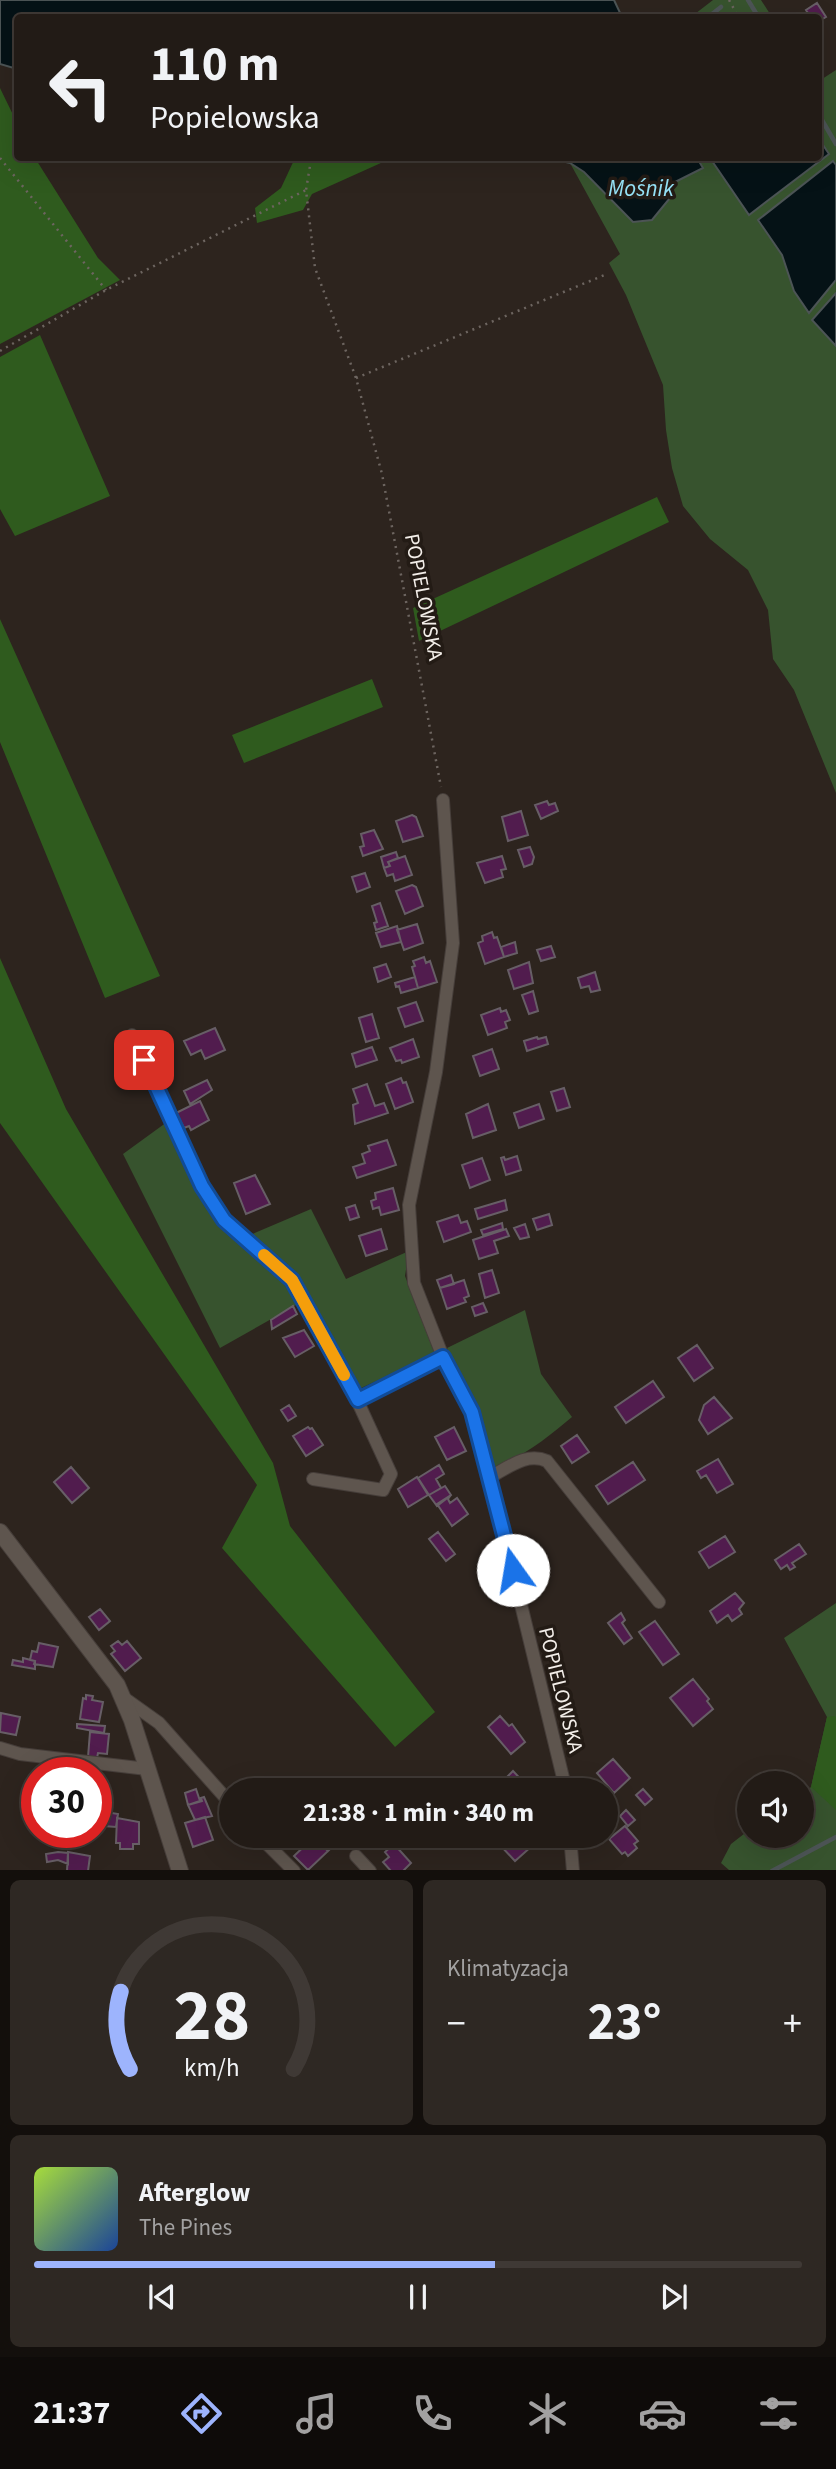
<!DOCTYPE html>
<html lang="pl">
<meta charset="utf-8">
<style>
body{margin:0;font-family:"Source Sans 3",sans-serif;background:#2e2823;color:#f1f3f6;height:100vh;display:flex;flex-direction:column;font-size:26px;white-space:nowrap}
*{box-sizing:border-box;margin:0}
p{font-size:23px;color:#a2a1a1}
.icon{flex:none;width:38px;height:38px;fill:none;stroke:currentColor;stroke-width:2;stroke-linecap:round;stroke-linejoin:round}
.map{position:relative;height:1870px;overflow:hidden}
.details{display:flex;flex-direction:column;gap:10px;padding:10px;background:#130f0c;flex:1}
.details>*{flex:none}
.banner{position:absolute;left:14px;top:14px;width:808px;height:147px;border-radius:7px;box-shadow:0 7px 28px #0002,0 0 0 2px #3f3935;background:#221b16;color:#f1f3f6;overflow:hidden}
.buttons{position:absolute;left:737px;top:1771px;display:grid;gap:14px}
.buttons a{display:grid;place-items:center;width:77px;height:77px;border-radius:50%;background:#221b16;box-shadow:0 7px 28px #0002,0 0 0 2px #3f3935;font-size:35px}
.speed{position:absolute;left:21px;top:1757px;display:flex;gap:14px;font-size:35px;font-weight:700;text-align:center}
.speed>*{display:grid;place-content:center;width:91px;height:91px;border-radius:50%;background:#221b16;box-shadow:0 7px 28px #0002,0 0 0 2px #3f3935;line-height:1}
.speed .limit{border:10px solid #d22;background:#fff;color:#111}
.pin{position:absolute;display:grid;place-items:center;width:60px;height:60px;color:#fff;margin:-30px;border-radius:14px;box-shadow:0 4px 10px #0006}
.me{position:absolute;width:77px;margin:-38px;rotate:347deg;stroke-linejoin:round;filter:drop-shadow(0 0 5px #0008)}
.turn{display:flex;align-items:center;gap:24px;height:147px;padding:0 21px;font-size:32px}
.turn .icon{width:91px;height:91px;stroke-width:2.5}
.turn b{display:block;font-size:49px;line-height:60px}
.big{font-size:52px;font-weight:700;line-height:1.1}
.details .tile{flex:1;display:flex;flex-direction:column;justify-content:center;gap:10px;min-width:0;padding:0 24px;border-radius:10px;background:#2e2823}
.details .dial{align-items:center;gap:0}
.dial svg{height:182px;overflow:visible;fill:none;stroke:#3f3935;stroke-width:7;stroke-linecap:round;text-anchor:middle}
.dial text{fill:#f1f3f6;stroke:none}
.song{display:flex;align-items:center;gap:21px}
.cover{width:84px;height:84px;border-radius:10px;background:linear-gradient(135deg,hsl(80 70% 55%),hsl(220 70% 35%))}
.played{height:7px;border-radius:4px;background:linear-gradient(90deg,#9db4fd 60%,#3f3935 60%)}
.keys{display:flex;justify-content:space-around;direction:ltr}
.heat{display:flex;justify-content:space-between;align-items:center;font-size:38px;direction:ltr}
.details .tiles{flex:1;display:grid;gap:10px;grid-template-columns:1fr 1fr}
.tile:last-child{grid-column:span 2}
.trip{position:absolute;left:219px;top:1778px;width:399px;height:70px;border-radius:35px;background:#221b16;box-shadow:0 7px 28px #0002,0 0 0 2px #3f3935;font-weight:700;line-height:70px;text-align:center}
.dock{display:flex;height:112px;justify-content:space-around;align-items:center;background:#0e0b09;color:#a2a1a1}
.dock .icon{width:49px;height:49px}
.dock .active{color:#9db4fd}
.dock b{font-size:32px;color:#f1f3f6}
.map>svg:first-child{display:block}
.green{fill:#37532e}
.forest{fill:#2f5b1e}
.water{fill:#051216;stroke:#4c5455;stroke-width:2}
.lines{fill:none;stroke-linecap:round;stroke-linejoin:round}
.stream{stroke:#4c5455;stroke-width:4.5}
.building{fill:#511c4e;stroke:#675e66;stroke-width:2}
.minor-casing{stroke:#463e3a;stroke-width:14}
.tertiary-casing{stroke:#463e3a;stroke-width:18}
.path{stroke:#6d6560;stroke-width:2.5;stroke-dasharray:2 5;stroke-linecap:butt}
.minor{stroke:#5e554e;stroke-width:12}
.tertiary{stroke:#5e554e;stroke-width:16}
.route-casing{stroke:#114b97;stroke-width:18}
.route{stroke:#1a73e8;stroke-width:12}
.slow{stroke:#f59e0b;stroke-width:12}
.labels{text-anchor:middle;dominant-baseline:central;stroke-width:7;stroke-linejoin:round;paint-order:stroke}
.street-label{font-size:21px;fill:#f3eee9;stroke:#231b15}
.water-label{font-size:23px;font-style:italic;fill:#96e2f6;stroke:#231b15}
</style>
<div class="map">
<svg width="836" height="1871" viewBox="0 0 836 1871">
<rect width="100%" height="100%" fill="#2d241e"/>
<path class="green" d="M713,0H761L772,17H691Z
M836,70V165L834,161L758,221L782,255L794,291L810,312L836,280V293L812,320L836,346V793L794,690L773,659L768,610L748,570L710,539L683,506L672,468L666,430L663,385L626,295L609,263L620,254L570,163L584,172L670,198L675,182L703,168L697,158H710L749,214L828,154L819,139V81Z
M167,1122L207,1207L220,1222L277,1274L298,1304L220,1348L123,1154Z
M311,1209L346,1279L409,1251L405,1276L435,1354L359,1389L285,1268L250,1235Z
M525,1310L541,1374L572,1417C548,1437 524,1457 494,1467L479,1415L447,1348Z
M836,1603V1870H729L721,1863L731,1844L749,1830V1836H802V1793L811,1787L827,1717L784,1638Z"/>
<path class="forest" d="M0,88L17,123L18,158H35L98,258L120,280L0,344Z
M295,158H308L314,162L317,158H392L312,194L303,210L257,223L255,208L281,188Z
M40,335L110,496L15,536L0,509V357Z
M657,497L669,522L419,641L413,608Z
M0,619L160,976L105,998L0,742Z
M372,679L383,707L244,763L232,735Z
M0,958L66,1109L273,1463L290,1526L435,1712L395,1747L222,1548L257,1485L0,1123Z
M834,1716L836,1717V1810L811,1787L827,1717Z"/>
<path class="water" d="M0,0H614L622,17L18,18L17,69L0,64Z
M819,139L829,154L749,215L710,158H819Z
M548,158H697L703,168L675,182L670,198L652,220L633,222L584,172L570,163Z
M833,161L836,165V280L809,313L794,291L782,255L758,220Z
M836,293V346L812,320Z"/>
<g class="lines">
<path class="stream" d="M748,0L759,18
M707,18L721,7
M819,115L836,144
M772,1871L836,1837"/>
</g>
<path class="building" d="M817,3L826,17L819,21V18H811L806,10Z
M547,801L549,805L555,803L558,811L541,819L535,805Z
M521,811L528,835L508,841L502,817Z
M412,815L416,817L423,836L403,842L396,821Z
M374,830L383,849L363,856L360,847L364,846L361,834Z
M530,847L534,857L532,864L524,867L518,850Z
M396,852L398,858L388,862L390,866L384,868L381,857Z
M405,856L412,875L395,881L393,874L387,876L384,868L390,866L388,862Z
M502,856L506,869L501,870L503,877L485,883L477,863Z
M365,873L370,887L357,892L352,877Z
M412,885L416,887L423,906L405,914L396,891Z
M380,903L388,926L376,930L374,923L377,922L372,906Z
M417,924L423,943L404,950L397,930Z
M397,926L401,942L381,947L376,933Z
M492,932L494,938L497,937L504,957L485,964L478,943L483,941L482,936Z
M515,942L517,953L504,957L501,947Z
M551,946L555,957L541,961L537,950Z
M424,957L426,963L430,961L437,982L418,988L412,967L415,966L413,961Z
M529,962L533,983L514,989L508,970Z
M386,964L391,977L378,982L374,968Z
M595,972L600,990L591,992L589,986L581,988L578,978Z
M415,977L418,988L401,993L399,986L396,987L395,983Z
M533,991L538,1011L529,1014L522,995Z
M416,1002L423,1021L405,1027L398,1008Z
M500,1008L501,1012L506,1010L510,1020L505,1022L507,1028L488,1035L481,1015Z
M372,1014L379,1038L366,1042L359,1018Z
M215,1028L225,1050L205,1059L201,1050L191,1055L184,1041Z
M537,1037L538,1039L546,1037L548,1044L527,1051L524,1041Z
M413,1039L419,1057L402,1063L401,1060L396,1061L390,1048Z
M372,1047L377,1060L356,1067L352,1054Z
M492,1049L499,1069L480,1076L473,1056Z
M401,1078L403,1083L406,1082L413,1102L395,1109L386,1084Z
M207,1080L212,1090L190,1104L184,1091Z
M367,1084L375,1106L384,1103L388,1113L355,1124L353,1105L358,1103L353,1089Z
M564,1088L570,1107L557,1111L551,1092Z
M200,1101L209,1120L191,1130L189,1126L184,1128L176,1113Z
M488,1104L496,1130L473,1138L466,1114Z
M539,1104L544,1119L519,1128L514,1113Z
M387,1140L396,1165L357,1178L353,1167L365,1163L362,1154L370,1151L368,1146Z
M517,1156L521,1170L506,1175L501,1158L504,1157L505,1160Z
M482,1158L490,1180L470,1188L462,1165Z
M255,1175L270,1204L246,1214L234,1183Z
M393,1188L399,1210L381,1215L379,1207L373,1209L371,1201L376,1199L375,1193Z
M505,1200L507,1210L478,1219L475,1209Z
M355,1205L359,1217L350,1220L346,1208Z
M549,1214L552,1225L537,1230L533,1219Z
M458,1215L461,1223L467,1221L471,1232L444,1242L437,1222Z
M502,1223L503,1229L483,1235L481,1230Z
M525,1224L529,1237L520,1239L514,1228Z
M381,1229L387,1249L366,1256L359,1236Z
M506,1229L509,1236L494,1241L498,1253L479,1259L473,1240Z
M492,1270L499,1293L485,1298L479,1274Z
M451,1275L454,1284L440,1288L437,1280Z
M464,1280L469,1296L464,1298L466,1302L447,1309L440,1288Z
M483,1303L487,1312L475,1316L472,1307Z
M293,1306L297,1314L272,1329L271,1320Z
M304,1330L314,1346L295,1357L283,1338Z
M697,1345L713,1368L694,1381L678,1358Z
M653,1381L664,1397L626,1423L615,1407Z
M714,1397L732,1418L708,1434L699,1420L704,1405Z
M289,1405L296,1416L288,1421L281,1410Z
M308,1427L310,1429L312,1428L323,1445L306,1456L293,1436Z
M454,1427L466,1451L447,1460L435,1437Z
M577,1435L589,1452L572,1463L561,1446Z
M718,1459L733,1484L717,1493L706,1475L701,1478L697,1471Z
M633,1462L645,1480L608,1504L596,1486Z
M439,1465L444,1474L436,1479L441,1488L429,1495L418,1478Z
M71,1467L89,1488L72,1503L54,1482Z
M417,1477L428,1495L408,1507L398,1489Z
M445,1486L451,1495L437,1506L429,1495Z
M451,1495L448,1499L450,1503L457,1498L468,1514L452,1526L437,1504Z
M438,1532L455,1554L446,1561L429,1539Z
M725,1536L735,1552L709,1568L699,1552Z
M799,1544L806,1554L792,1563L795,1567L790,1570L787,1565L781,1569L775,1560Z
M735,1593L744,1603L739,1609L742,1614L732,1621L728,1615L717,1623L710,1611Z
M100,1609L110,1621L99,1630L89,1617Z
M621,1613L625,1620L622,1623L632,1638L624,1644L608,1623Z
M655,1621L679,1654L663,1665L639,1632Z
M118,1641L122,1645L127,1641L141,1658L125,1671L111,1654L115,1651L111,1646Z
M39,1643L58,1647L53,1667L34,1664L35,1661L30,1660L32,1651L37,1652Z
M23,1658L35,1661V1669L12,1665L13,1660L23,1662Z
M693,1679L709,1699L707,1701L713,1709L693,1726L670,1698Z
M86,1695L93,1696L92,1700L103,1702L99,1722L80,1719L83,1698L86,1699Z
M1,1713L20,1717L16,1735L0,1732Z
M500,1716L509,1726L512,1724L525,1742L511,1754L488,1727Z
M77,1724L105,1726L104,1733L77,1728Z
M90,1732L109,1734L107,1754L98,1753L97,1758L88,1757Z
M613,1759L630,1778L614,1793L597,1773Z
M513,1771L531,1790H513L504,1780Z
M196,1789L200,1801L188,1805L185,1793Z
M643,1789L652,1799L645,1805L636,1795Z
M204,1797L212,1816L195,1820L188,1805L202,1801L201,1798Z
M626,1810L635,1820L628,1826L620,1816Z
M106,1812L118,1814L116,1827L104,1826Z
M205,1817L213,1840L193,1847L185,1823Z
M117,1818L139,1822V1844H133V1849H120V1843H116Z
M625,1826L638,1841L634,1844L637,1848L628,1856L625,1852L622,1854L609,1839Z
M313,1836H331L337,1842L328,1851Z
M510,1836L531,1837L527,1840L532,1846L515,1861L500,1845Z
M314,1837L328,1851L308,1870L294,1856Z
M394,1844L411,1863L403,1871H391L383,1862L389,1857L385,1852Z
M58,1852L68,1853V1864L58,1860L47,1862L46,1854Z
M68,1852L90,1856L88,1871H67Z"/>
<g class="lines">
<defs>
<path id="minor" d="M443,800L453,943L436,1072L409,1205L414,1283L443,1357L472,1412L490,1477L566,1790
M132,1035L202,1187L224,1220L292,1280L357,1400L391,1474L383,1490L313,1479
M357,1400L443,1357
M490,1477C509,1467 527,1452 547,1461L659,1602
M124,1698L159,1723L231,1804
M0,1748L20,1754L147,1769
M259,1836L294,1871
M570,1836L573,1871
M356,1856L370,1871"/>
<path id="tertiary" d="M0,1532L117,1685L132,1720L180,1871"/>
</defs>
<use href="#minor" class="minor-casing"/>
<use href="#tertiary" class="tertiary-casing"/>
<path class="path" d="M729,0L739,18
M0,158L106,290
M311,160L306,190L315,268L356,378L382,474L441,787
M0,351L106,290L306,190
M356,378L607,274"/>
<use href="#minor" class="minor"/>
<use href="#tertiary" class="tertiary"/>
</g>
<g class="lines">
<defs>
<path id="route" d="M144,1060L202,1186L224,1220L292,1280L358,1400L443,1357L472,1412L513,1570"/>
</defs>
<use href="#route" class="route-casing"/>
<use href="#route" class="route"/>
<path class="slow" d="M264,1255L292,1280L344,1375"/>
</g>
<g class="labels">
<g class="street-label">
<text transform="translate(424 597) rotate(79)">POPIELOWSKA</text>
<text transform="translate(561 1690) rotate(76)">POPIELOWSKA</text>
</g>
<g class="water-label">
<text x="641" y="188">Mośnik</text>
</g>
</g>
</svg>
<div class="buttons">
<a><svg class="icon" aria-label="sound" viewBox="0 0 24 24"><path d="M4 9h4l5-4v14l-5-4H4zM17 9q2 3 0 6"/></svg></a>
</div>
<div class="speed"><div class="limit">30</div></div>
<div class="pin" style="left:144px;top:1060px;background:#d93025"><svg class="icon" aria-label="arrive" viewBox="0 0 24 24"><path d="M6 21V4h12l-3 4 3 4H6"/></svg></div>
<svg class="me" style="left:513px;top:1570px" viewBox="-20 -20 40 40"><circle r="19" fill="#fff"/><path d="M0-13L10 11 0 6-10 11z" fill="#1a73e8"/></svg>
<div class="trip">21:38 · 1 min · 340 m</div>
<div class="banner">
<div class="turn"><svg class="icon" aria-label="left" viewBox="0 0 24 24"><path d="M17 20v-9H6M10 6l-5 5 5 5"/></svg><div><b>110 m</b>Popielowska</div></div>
</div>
</div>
<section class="details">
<div class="tiles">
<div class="tile dial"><svg viewBox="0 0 100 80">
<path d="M14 69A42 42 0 1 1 86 69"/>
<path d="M14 69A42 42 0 0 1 10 35" stroke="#9db4fd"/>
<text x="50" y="56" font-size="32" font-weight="700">28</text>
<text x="50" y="72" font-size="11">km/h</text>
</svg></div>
<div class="tile"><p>Klimatyzacja</p>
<div class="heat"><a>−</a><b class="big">23°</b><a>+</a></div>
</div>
<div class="tile">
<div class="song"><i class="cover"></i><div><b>Afterglow</b><p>The Pines</p></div></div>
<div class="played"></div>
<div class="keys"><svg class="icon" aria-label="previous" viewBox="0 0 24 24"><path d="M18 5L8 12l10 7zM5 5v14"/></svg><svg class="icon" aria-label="pause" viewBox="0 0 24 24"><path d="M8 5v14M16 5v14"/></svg><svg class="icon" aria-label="next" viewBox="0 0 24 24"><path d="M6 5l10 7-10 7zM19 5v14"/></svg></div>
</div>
</div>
</section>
<nav class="dock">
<b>21:37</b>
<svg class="icon active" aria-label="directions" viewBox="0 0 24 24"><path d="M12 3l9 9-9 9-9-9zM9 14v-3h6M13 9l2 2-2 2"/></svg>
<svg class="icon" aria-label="music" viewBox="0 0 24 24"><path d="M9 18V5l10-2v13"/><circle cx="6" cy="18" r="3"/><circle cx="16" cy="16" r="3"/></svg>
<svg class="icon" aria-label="phone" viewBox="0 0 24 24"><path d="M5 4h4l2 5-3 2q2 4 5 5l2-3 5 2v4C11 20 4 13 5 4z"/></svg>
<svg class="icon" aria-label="climate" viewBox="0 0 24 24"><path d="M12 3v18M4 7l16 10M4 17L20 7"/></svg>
<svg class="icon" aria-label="car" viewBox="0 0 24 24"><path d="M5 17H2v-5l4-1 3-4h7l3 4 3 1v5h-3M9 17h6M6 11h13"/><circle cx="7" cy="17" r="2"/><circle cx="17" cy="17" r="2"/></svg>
<svg class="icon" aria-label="filters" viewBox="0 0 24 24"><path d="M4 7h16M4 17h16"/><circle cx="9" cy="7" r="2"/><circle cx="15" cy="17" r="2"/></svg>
</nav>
